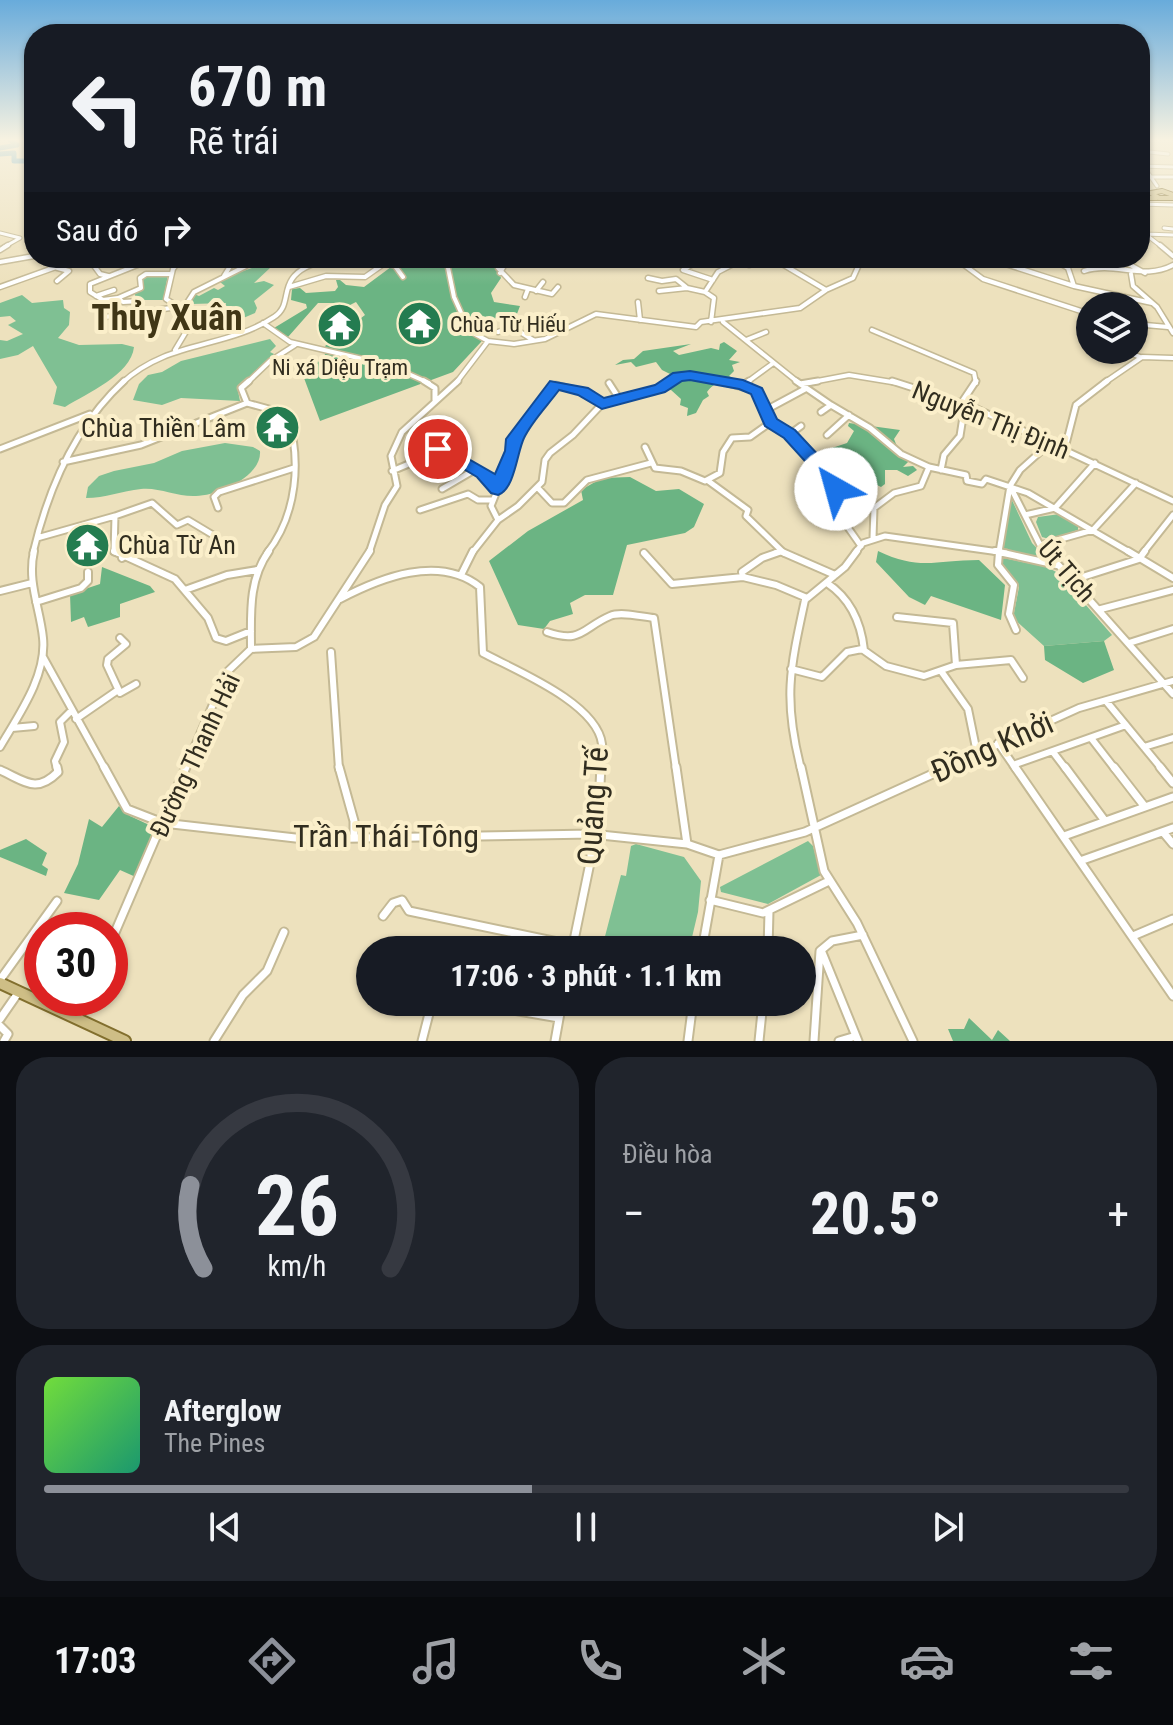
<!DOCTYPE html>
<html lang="vi">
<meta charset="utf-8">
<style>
body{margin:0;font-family:"Roboto Condensed",sans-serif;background:#20242c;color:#f1f3f6;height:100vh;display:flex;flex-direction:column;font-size:30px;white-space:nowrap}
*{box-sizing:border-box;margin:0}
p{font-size:26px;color:#9ea1a6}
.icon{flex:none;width:44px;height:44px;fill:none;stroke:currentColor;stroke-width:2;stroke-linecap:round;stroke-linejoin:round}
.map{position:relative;height:1041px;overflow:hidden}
.drawer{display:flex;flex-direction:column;gap:16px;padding:16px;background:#0d0f14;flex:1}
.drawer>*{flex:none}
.guide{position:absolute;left:24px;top:24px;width:1126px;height:244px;border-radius:32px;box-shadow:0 2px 6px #0004;background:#171b24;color:#f1f3f6;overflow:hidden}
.buttons{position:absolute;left:1076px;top:292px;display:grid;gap:16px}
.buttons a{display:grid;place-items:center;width:72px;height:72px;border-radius:50%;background:#171b24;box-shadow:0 2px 6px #0004;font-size:40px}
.speed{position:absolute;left:24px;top:912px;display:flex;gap:16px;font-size:40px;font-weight:700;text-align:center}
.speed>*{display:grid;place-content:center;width:104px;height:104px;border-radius:50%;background:#171b24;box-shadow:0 2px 6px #0004;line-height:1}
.speed .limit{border:12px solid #d22;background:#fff;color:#111}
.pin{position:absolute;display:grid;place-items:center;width:68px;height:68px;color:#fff;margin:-34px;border:4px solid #fff;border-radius:50%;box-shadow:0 2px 8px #0007}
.me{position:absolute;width:88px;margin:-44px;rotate:322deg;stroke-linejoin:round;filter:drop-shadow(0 0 6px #0008)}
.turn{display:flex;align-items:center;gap:28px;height:168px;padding:0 32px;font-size:36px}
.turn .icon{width:104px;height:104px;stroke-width:2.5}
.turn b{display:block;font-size:56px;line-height:68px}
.then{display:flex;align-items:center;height:76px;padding:0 32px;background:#0003;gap:16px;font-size:30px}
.big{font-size:60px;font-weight:700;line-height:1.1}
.drawer .tile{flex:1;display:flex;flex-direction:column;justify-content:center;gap:12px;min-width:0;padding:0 28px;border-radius:32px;background:#20242c}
.drawer .dial{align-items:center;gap:0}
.dial svg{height:208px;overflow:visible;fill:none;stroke:#363941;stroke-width:7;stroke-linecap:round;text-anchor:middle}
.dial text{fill:#f1f3f6;stroke:none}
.song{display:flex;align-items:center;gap:24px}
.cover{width:96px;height:96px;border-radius:12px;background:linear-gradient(135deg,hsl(100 70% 55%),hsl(160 70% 35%))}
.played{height:8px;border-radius:4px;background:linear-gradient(90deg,#8c9099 45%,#363941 45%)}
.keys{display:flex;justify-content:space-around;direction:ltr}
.heat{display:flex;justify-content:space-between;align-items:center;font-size:44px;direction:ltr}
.drawer .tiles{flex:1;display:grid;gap:16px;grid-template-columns:1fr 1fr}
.tile:last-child{grid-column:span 2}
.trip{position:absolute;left:356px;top:936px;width:460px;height:80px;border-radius:40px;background:#171b24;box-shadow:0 2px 6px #0004;font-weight:700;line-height:80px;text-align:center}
.dock{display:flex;height:128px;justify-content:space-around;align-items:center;background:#090b0e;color:#9ea1a6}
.dock .icon{width:56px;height:56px}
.dock .current{color:#8c9099}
.dock b{font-size:36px;color:#f1f3f6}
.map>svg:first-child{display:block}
.green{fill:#7fc093}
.forest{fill:#6bb483}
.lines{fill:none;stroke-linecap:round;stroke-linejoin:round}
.river{stroke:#489dc7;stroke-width:5}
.minor-far4-casing{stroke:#c4b995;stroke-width:5}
.minor-far3-casing{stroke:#c4b995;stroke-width:7}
.minor-far2-casing{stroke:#c4b995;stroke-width:9}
.minor-far1-casing{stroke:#c4b995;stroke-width:10}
.minor-casing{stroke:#c4b995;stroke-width:11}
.major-far1-casing{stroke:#826f2e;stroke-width:6}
.major-casing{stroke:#826f2e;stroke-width:14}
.minor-far4{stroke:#fff;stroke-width:3}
.minor-far3{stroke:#fff;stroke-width:4}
.minor-far2{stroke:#fff;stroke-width:5}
.minor-far1{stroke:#fff;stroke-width:6}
.minor{stroke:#fff;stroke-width:7}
.major-far1{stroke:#cebe86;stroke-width:4}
.major{stroke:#cebe86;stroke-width:10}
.route{fill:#1a73e8;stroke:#114b97;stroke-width:2}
.labels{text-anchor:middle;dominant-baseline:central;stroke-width:8;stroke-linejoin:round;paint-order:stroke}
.far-poi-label{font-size:22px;fill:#312d1f;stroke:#fbefca;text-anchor:start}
.street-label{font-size:26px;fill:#312d1f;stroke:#fbefca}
.poi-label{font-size:26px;fill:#312d1f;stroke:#fbefca;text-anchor:end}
.near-street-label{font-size:32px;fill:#312d1f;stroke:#fbefca}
.far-town-label{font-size:36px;font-weight:bold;fill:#403616;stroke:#fbefca}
</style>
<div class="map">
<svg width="1173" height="1041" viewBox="0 0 1173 1041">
<rect width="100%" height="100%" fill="#ede1bd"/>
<path class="green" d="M263,264L271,267L254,283L264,281L274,285L254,301L257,308L255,313L241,319L240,324L223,329L220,326L227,312L213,313L216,307H225L226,303L192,304L194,294L199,296L214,288L218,290L225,286L220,282L224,278Z
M145,275H168L163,300H142L135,297V291L143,288L141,281Z
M22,295L32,303L63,300L64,308L70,312L69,325L58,338L79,345L122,344L134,347C131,375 87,393 65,407L53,404L57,387L33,346L18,355L0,359V340L7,341L23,334L8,325L16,321L10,316L0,317V303Z
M270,339L276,346L270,352L274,354L238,391L240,401L181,398L162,405L133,400L139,384L148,375L162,372L181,361Z
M225,443L253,447L260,451C262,477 217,496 196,496C177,497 159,487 141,489C122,491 105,498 86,498L88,487L99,476L114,471L154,463L182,451Z
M1011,498L1032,543L1047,559L1044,562L1007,553L1002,548Z
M1060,514L1078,525V530L1049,539L1042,537L1036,522L1038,517Z
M1003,558L1047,567L1058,573L1112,635L1104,641L1044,646L1013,618L1019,587L1002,566Z
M808,841L813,846L821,875L768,904L721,892L720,887Z
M636,844L684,857L701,881L698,912L689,950H620L603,944L621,875L626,876L631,846Z"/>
<path class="forest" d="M422,258H489L499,262L497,268L501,278L491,293L494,302L520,306L515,319L496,317L481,342L453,372L320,421L304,378L328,351L325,346L365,315L356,302L340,310L334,323L320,337L317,322L335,303H318L288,337L274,328L307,308L306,304L291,300L292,289L300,288L306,293L335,291L338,287L336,280H340L346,285L364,287L399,261Z
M724,342L737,351L729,360L740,362L732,365L734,371L729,376L742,383C727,382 716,379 707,392L709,396L703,400L696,413L687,416L688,408L680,405L681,399L671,390L663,391V387L676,377L662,370L656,362L636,367L631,362L615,365L623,360L634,359L643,351L691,344L673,351L679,355L711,348L719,350L720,344Z
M849,423L900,430L894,439L898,449L925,467L909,461L903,467L913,466L917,470L908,476L897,470H885V484L881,487L867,480L851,496L855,501L854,508L863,511L861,513L850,511L842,501L837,504L832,501L846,490V481L842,477L807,473L806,468L820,467L808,456L847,443L854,431L848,426Z
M630,477L656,491L679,489L704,504L694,527L685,533L627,545L613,595H585L570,603L573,614L550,621L544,629L518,625L489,561L528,531L583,500L581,490L602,478Z
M878,551C920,571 935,560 979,560L1005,585L1001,620L931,596L925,605L909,597L876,562Z
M102,567L150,586L155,592L120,604V617L88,627L84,617L71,622L70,594L100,584Z
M1104,641L1114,670L1083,683L1045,660L1044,646Z
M119,806L130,816L160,830L138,878L120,870L99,900L64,893L78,864L89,819L102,827Z
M26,839L47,853L42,865L48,869L46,876L0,857V850Z
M969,1018L992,1040L998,1030L1010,1041H953L948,1029H964Z"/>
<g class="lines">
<path class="river" d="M0,148L17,145L9,139
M0,154L14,153V161H33"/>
<defs>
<path id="minor-far4" d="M1140,151L1168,154
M1140,166L1173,167
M1144,167L1157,186
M1140,177H1173
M1140,204L1173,205
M1164,228L1173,229
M1140,230L1162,247
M0,233L20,238L4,247
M1145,234L1173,235"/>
<path id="minor-far3" d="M1160,245L1173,256
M0,250L8,245
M47,258L59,262
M94,258L92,263L100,274L108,276
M446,258L454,297L463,317L475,334L488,341L514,344L545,339L596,314L696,327L701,322L800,308L826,290L853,278L862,258
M493,258L501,261L498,268L514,285L552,294L558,287
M772,258L826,290
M873,258L952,263L979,258
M947,258L960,262L983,279L1090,314
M987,258L1074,286L1152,303
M1051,258L1068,268L1074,286
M1086,258L1092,268
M511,260L529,263L536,258
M0,262L34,256
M696,262L683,270L713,280
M1125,262L1145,273
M385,263L395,266L403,277
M749,265L773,259
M54,267L69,271L57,281
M1084,271C1115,261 1143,281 1173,265
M500,273L506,262
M1131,274L1133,286L1157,307L1173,333
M224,276L232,263L244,258
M648,278L662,281L676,279L686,287
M0,287L81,258
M289,287L326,276L365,277L385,263L380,262L383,258
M536,291L543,282
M659,291L687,288L705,292L718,272L745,258
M705,292L714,298L711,322
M96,296L114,290
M525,297L528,289
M118,298L103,300L90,292V284L155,258
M104,302L99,304L105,317L178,307
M638,302L640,320
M183,309L194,292L246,266
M138,311L140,301L123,302L118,298L141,288L140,278L146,274H171
M131,322L148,310
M723,322L799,383
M263,323L290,342L388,365L429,383
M1134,324L1168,327
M872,330L974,373L976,383
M498,332L512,327L533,340
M746,340L766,332
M175,350L193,320L191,315L166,299L173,269L181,258
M1123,350L1140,357
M122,383C168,340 226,349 274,317C289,308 283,292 292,279C300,267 316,263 329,258
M247,383L270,361L295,345
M456,383L488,341
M669,383L690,375L731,383
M746,383L772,364
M807,383L849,375L898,383
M1104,383L1142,357L1173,358"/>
<path id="minor-far2" d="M424,381L435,388V400
M720,381L757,391L771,422
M796,381L831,405L821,412
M892,381L973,407L1173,501
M609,383L618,397
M800,384L818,381
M743,385L749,381
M962,402L976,381
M247,403L241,388L249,381
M831,405L870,428L901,454L929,467L966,475L967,481L982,484L986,479L1028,493L1131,553
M766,410L805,389
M790,434L801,426
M827,435L849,415
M645,447L655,468L681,471L705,481L720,473L723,452L732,438L750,437L771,422L790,434L834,482L835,509L861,546
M1065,448L1076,405L1107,381
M0,449L90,414
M443,449L463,439
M63,462L141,445L247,403L287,414C302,460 297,515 267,553
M941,470L944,455L960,436L965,404
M392,471L442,450L483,473L497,488
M707,480L748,510L746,516L784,553
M537,487L552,503H564L587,480L651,463
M442,489L476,469
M218,508L214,497L219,492L294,468
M420,510L468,494L478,500H493
M1025,515L1055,508L1095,463
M115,516L152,503L177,525L188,520L213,535
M498,520L491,506L513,451L514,439L556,385L583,392L602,404
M37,538L115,516L114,552L117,553
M873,538L874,508L894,493L921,486L929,467
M1040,545L1093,530L1136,483
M33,553C48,489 75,426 124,381
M128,553L145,541
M369,553L385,505L397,486L391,456L402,432L458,381
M472,553L498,520L518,506L542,482L545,460L550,453L573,435L602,404L660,389L672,381
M775,553L779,552
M855,553L863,543L885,536L999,552L1010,486
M999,553H1006
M1048,553L1040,545L1010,486L1020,470L1049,444
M1143,553L1173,515"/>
<path id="minor-far1" d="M114,551L175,579L208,618L216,638L226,641L251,631
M780,551L835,575
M995,551H999
M1046,551L1173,694
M1128,551L1173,578
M644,553L672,584L743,577L776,585L807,598
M122,558L131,551
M461,575L473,551
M743,577L742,572L762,558L779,552
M1073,580L1139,559L1145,551
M827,583C851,599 861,622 864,650
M185,590L227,575L257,570
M0,591L32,583
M340,599C380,578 439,554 480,587L483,653C515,670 597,703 602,744C603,752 601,761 601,769
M36,602L81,588L88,581V572
M1101,609L1173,590
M897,617L953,623L956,665
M1016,630L1009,614L1014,585L998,565L999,552L1057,565
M547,632C582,644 582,628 610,616C621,611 642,617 654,618L676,769
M120,638L126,644L108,659L107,665L120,693L136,684
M1129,643L1173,629
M251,649C251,615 248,580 269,551
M331,652L339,769
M43,657L105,769
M791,669L822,677L847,652L862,649L886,666L924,676L956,665L1011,660L1023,678
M941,671L968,709L977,753
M1106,701L1162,769
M76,719L118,690
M12,728L34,726
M1091,738L1115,769
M998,743L1016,769
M0,747C18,716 47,676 43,638C40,608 27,582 34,551
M1144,747L1173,738
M1053,752L1066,769
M1013,765L1126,725
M57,769L55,761L64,742L60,722L72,710
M185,769L227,672L251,649L296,647L314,637L370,551
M801,769C783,699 790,669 805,600L845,567L857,551
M944,769L1079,708L1173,681"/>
<path id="minor" d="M104,767L127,809L163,823L304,839L591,834L687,844L719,855L805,832L948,767
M339,767L354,821V838
M676,767L687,844
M801,767L824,871L857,923L913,1041
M1015,767L1173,996
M1065,767L1105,821
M1114,767L1145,807
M1160,767L1173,783
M0,770C25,781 36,794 58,772L57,767
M1163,832L1173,844
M1064,836L1173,797
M1080,861L1173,828
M710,900L763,913L829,881
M383,916L393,903L402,900L409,911L572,945
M1133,936L1173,919
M110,944L186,767
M572,950L591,858V834L599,802L601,767
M702,950L719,855
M768,950L769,911
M821,950L858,1041
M0,980L57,901
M466,1002L559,1018
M668,1002L692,1009
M0,1019L18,993
M77,1019L86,998
M0,1026L8,1034L4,1041
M214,1041L243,995L267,971L284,932
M422,1041L432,1002
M555,1041L562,1002
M688,1041L693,1002
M759,1041L763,1002
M814,1041L820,951L832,941L863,935
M839,1041L856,1036"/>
<path id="major-far1" d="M1140,194L1145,198H1157
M1173,195L1162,191L1151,193L1159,198H1173"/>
<path id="major" d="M0,983L125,1041"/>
</defs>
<use href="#minor-far4" class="minor-far4-casing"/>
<use href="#minor-far3" class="minor-far3-casing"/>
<use href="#minor-far2" class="minor-far2-casing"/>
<use href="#minor-far1" class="minor-far1-casing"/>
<use href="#minor" class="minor-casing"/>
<use href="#major-far1" class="major-far1-casing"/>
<use href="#major" class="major-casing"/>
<use href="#minor-far4" class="minor-far4"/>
<use href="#minor-far3" class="minor-far3"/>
<use href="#minor-far2" class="minor-far2"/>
<use href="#minor-far1" class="minor-far1"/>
<use href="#minor" class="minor"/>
<use href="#major-far1" class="major-far1"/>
<use href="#major" class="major"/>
</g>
<linearGradient id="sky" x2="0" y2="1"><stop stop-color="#68abdb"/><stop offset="0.49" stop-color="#f7f2e1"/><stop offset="1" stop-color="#f7f2e1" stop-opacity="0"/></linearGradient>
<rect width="1173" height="285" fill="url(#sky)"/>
<path class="route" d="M690,371L743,380L762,388L777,419L795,430L838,476L845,489L842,494H830L825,483L784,438L765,426L751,394L739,389L690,380L682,381L665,392L602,409L578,395L559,390C548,405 532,421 524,438C517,452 515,489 498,495L491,493L477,477L430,449L432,445H444L495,474L505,451L506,439L550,381L588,388L604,398L655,385L673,373Z"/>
<defs>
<symbol id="temple-disc" viewBox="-11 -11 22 22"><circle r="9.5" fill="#247c50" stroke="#fbefca"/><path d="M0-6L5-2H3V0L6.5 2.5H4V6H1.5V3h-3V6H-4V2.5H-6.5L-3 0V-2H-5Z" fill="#fff"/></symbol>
</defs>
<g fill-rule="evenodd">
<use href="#temple-disc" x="394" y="298" width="51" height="51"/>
<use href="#temple-disc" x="314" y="300" width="51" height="51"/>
<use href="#temple-disc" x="252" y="402" width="51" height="51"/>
<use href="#temple-disc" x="62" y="520" width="51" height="51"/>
</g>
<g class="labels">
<g class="far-poi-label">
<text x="450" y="324">Chùa Từ Hiếu</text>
<text x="340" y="367" text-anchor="middle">Ni xá Diệu Trạm</text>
</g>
<g class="street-label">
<text transform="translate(991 420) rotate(22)">Nguyễn Thị Định</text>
<text transform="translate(1067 571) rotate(49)">Út Tịch</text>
<text transform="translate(195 755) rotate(-65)">Đường Thanh Hải</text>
</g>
<g class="poi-label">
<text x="246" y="428">Chùa Thiền Lâm</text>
<text x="118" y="545" text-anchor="start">Chùa Từ An</text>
</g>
<g class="near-street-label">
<text transform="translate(992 747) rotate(-24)">Đồng Khởi</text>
<text transform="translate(593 806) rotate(-86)">Quảng Tế</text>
<text x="386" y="836">Trần Thái Tông</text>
</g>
<g class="far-town-label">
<text x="167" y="318">Thủy Xuân</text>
</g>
</g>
</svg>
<div class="buttons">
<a><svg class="icon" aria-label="layers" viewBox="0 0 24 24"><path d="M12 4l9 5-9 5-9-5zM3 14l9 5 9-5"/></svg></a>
</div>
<div class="speed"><div class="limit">30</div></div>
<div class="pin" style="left:438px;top:449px;background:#d93025"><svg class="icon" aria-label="arrive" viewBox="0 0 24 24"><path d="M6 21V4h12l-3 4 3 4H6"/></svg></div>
<svg class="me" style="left:836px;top:489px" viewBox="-20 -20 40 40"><circle r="19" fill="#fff"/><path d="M0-13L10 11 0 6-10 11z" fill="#1a73e8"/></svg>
<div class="trip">17:06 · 3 phút · 1.1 km</div>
<div class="guide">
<div class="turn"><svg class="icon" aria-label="left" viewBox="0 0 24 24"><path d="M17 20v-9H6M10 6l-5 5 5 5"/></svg><div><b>670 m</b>Rẽ trái</div></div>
<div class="then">Sau đó<svg class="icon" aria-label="right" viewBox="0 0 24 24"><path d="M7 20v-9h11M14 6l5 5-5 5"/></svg></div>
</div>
</div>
<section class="drawer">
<div class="tiles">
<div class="tile dial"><svg viewBox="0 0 100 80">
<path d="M14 69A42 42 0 1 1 86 69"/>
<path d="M14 69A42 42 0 0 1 9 37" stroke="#8c9099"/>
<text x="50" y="56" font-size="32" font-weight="700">26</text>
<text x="50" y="72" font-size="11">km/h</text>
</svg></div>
<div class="tile"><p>Điều hòa</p>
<div class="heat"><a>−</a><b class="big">20.5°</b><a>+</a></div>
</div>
<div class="tile">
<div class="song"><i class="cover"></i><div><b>Afterglow</b><p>The Pines</p></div></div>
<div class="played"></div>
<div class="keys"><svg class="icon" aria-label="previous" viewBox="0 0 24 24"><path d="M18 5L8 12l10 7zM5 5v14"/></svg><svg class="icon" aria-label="pause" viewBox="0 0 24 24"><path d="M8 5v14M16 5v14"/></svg><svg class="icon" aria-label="next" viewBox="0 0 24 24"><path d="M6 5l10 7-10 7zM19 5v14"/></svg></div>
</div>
</div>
</section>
<nav class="dock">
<b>17:03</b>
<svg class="icon current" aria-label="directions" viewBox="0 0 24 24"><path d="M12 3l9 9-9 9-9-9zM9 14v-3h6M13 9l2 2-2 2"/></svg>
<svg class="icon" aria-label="music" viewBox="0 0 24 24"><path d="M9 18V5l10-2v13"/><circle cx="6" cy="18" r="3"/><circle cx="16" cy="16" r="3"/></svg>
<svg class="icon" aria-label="phone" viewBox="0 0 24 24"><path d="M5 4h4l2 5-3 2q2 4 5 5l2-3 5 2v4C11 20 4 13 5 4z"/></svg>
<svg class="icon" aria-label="climate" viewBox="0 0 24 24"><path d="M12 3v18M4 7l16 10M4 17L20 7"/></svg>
<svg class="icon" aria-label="car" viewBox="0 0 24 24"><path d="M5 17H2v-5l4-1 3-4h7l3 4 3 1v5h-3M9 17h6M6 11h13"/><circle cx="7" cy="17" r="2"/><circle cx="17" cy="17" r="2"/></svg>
<svg class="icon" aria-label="filters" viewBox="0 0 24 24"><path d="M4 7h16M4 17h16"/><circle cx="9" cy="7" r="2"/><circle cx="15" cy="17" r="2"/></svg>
</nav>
